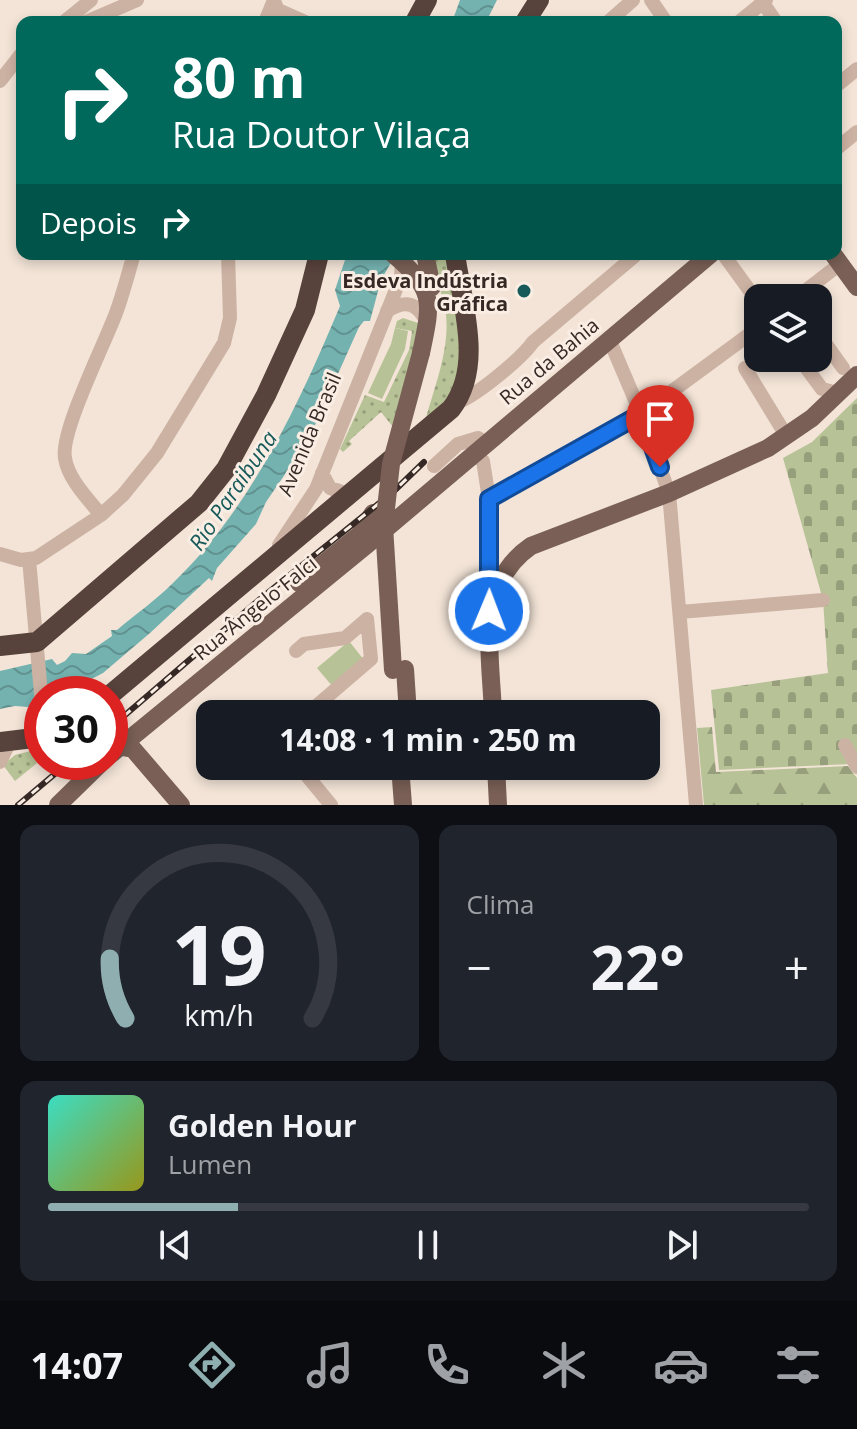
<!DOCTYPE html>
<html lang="pt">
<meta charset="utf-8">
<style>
body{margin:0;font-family:"Open Sans",sans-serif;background:#20242c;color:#f1f3f6;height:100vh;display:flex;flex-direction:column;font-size:30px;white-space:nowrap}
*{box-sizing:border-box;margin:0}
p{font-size:26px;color:#9ea1a6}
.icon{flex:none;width:44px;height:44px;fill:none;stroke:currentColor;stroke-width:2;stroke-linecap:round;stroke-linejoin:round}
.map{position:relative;height:805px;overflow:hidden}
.panel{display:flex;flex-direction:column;gap:20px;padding:20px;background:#0d0f14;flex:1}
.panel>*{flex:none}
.hud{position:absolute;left:16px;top:16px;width:826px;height:244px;border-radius:16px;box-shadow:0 4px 12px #0003;background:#00695c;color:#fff;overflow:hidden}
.tools{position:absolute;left:744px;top:284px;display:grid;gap:16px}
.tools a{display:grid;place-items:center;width:88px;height:88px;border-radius:16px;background:#171b24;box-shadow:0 4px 12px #0003;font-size:40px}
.speed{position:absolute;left:24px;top:676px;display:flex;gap:16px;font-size:40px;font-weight:700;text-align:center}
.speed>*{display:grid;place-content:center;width:104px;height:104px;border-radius:50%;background:#171b24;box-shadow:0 4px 12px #0003;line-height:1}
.speed .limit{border:12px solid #d22;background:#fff;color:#111}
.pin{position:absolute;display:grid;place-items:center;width:68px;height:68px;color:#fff;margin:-82px -34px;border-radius:50% 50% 50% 0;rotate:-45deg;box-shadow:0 0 8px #0007}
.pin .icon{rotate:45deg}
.me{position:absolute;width:88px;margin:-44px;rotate:1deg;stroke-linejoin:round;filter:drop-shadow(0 0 6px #0008)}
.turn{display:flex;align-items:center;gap:28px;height:168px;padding:0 24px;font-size:36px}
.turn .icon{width:104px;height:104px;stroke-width:2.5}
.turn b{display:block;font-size:56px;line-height:68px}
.then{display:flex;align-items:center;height:76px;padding:0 24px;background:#0003;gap:16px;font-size:30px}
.big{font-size:60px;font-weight:700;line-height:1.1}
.panel .card{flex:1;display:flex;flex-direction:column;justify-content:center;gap:12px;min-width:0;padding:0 28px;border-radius:16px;background:#20242c}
.panel .dial{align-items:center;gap:0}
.dial svg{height:208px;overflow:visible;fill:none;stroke:#363941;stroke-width:7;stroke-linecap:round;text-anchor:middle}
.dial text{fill:#f1f3f6;stroke:none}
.song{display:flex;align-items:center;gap:24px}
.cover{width:96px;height:96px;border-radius:12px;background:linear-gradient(135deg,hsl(170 70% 55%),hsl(60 70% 35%))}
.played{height:8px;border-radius:4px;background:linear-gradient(90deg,#8faeb0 25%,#363941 25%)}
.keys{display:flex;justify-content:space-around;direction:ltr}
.heat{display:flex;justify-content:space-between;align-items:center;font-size:44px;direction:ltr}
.panel .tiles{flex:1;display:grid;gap:20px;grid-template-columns:1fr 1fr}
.card:last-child{grid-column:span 2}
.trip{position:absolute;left:196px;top:700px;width:464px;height:80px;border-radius:16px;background:#171b24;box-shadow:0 4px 12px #0003;font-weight:700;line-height:80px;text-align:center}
.dock{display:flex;height:128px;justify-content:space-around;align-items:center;background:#090b0e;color:#9ea1a6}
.dock .icon{width:56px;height:56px}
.dock .active{color:#8faeb0}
.dock b{font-size:36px;color:#f1f3f6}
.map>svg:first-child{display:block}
.forest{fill:url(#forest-firs)}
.cemetery{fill:url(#cemetery-stones)}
.park{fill:url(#park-dots)}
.pitch{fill:#b7c397}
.water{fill:url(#water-waves)}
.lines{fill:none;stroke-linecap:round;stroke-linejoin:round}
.minor{stroke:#ccb2a3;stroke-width:14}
.major{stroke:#795f55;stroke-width:18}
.highway{stroke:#58423c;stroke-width:20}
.rail-casing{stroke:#362925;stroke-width:6}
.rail{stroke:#faeee4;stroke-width:3;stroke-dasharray:9;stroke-linecap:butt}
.major-bridge{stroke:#795f55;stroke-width:18}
.route-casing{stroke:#114b97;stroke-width:20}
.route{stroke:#1a73e8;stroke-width:14}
.poi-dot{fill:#185a5a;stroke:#faeee4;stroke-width:3}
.labels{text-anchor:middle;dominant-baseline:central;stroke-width:6;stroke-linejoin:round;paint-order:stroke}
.poi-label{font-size:20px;font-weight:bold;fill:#362925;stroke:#faeee4;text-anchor:end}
.street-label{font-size:20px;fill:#362925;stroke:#faeee4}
.water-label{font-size:22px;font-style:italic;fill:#185a5a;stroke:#faeee4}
</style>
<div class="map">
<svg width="857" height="805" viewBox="0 0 857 805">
<defs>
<pattern id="forest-firs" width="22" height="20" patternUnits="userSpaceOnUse" patternTransform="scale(2)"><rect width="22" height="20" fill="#b7c397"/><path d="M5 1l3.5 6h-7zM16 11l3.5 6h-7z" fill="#969e7b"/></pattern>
<pattern id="cemetery-stones" width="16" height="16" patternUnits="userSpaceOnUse" patternTransform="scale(2)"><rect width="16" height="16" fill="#b7c397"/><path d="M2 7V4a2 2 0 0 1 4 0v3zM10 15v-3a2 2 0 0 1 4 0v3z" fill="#969e7b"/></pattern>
<pattern id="park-dots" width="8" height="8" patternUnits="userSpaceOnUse" patternTransform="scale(2)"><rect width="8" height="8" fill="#b7c397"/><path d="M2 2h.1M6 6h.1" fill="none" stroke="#969e7b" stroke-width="1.8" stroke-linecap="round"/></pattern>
<pattern id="water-waves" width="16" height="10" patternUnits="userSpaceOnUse" patternTransform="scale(2)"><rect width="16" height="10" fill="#74b2b0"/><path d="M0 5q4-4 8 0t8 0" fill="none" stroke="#60918f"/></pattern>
</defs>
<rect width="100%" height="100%" fill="#f3e4d7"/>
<path class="forest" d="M712,727L716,772L848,766L857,778V805H704L697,728Z"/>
<path class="cemetery" d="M857,398V772L851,764L719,770L711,690L828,673L823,600L783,458L812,442Z"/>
<path class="park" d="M430,254H450L465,360L455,395L424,425C433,391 450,350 446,315C443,294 434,274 430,254Z
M403,318L418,323L419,330L393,427L381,412L349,441L352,444L343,452L340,449L365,395L384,402L409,350L412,331L395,328L397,321Z
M42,748V759L15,781L3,765L15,755Z"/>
<path class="pitch" d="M395,328L408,331L405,349L382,399L368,393L391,344Z
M349,641L364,660L333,687L317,668Z"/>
<path class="water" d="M460,0H497L486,22H452Z
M347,254H396L381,280L370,321H364L359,327L315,425L294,461L266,502L256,524L217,568L212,581L209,578L150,633L103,673L80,685L74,694H42V708L15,706L0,709V671L52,659L57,665L65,661L72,653L86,654L112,636L111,630H117C136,614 156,600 173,583C251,508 299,404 340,306L335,290Z"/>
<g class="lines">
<path class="minor" d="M651,0L666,22
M761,0L776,22
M274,1L278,10L305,22
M64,22L91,0
M86,22L137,0
M265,22L274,0
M608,22L633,0
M739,22L766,0
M0,81L22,53
M836,86L857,69
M836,149L857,132
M723,254L758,302
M796,298L840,264
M387,311C406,299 418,303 427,323
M818,333L843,368
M610,341L641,414L669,493L696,805
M799,358L822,389L838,393
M745,368L787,437
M454,404C474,398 521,359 533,342L637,254
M473,455L483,461L489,499V602
M434,466L458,444L478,438L486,443
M322,473L330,488L351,495
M489,499L641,414L758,328
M101,515C88,499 68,479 65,458C60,432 105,343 116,313C123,294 128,274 134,254
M279,545L316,489L401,277L402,261
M0,554L21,560L36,558L101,515L123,495L157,453L224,343L230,318L228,254
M29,559L42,705
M680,612L823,600
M296,651L304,644L345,638L367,619
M256,712L257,714
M307,714L371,659L367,619
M845,745L857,767
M0,762L10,741
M299,766L331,805"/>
<path class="major" d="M393,254C435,290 432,301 421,353
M425,254L432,287
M833,254L857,287
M299,583L359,535L373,513
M405,669L408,714
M493,714C491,655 475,584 531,546L669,493L768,448L812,418L857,375
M123,747L133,749L181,805
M110,755L369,543L711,254
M400,766L403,805
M496,766L498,805
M58,805L102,762"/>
<path class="highway" d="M415,22L427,0
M525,22L539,0
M0,646L37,642L199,503L226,469L266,395L305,310L319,254
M110,695L451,409C484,367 462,303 455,254
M0,742L42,737"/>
<defs>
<path id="rail" d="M110,728L260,599L393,492L424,462
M18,805L69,762"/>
</defs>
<use href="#rail" class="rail-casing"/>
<use href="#rail" class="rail"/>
<path class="major-bridge" d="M393,670L384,526L391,464L421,353"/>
</g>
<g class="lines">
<defs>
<path id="route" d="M489,611V499L641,414L660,467"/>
</defs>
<use href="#route" class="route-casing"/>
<use href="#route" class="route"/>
</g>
<circle class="poi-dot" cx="524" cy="291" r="8"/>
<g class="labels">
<g class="poi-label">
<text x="508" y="280">Esdeva Indústria<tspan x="508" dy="23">Gráfica</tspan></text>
</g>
<g class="street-label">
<text transform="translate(549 361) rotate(-40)">Rua da Bahia</text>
<text transform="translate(309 434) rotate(-67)">Avenida Brasil</text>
<text transform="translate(255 608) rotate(-39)">Rua Ângelo Falci</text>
</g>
<g class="water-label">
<text transform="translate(232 490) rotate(-56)">Rio Paraibuna</text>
</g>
</g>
</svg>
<div class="tools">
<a><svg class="icon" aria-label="layers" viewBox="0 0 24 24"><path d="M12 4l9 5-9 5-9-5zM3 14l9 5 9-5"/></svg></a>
</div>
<div class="speed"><div class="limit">30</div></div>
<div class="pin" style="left:660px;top:467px;background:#d93025"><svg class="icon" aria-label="arrive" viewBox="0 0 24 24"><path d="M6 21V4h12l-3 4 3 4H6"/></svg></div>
<svg class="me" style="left:489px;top:611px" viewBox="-20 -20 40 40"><circle r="17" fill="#1a73e8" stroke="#fff" stroke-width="3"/><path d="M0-11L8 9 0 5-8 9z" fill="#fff"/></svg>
<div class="trip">14:08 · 1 min · 250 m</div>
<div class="hud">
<div class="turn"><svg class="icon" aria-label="right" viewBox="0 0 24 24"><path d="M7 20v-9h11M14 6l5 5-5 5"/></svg><div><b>80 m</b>Rua Doutor Vilaça</div></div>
<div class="then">Depois<svg class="icon" aria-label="right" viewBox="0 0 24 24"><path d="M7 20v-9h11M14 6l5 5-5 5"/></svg></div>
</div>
</div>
<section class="panel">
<div class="tiles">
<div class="card dial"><svg viewBox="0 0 100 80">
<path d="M14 69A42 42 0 1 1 86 69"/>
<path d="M14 69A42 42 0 0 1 8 46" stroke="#8faeb0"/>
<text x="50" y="56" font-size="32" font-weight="700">19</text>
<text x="50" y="72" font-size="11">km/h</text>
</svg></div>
<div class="card"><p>Clima</p>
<div class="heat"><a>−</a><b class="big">22°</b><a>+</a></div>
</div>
<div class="card">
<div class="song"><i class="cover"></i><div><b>Golden Hour</b><p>Lumen</p></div></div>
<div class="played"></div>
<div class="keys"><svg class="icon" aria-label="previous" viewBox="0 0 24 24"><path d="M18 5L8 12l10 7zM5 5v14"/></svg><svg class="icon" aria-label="pause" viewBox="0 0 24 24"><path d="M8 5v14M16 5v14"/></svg><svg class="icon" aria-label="next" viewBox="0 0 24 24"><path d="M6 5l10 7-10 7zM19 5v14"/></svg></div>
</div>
</div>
</section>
<nav class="dock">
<b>14:07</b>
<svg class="icon active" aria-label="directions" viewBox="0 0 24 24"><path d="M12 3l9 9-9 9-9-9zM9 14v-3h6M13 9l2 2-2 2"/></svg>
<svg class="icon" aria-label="music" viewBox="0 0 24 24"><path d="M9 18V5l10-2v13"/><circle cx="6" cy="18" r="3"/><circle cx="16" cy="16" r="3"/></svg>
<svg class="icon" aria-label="phone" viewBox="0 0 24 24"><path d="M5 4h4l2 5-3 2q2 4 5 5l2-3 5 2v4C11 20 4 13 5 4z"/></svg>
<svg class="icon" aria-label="climate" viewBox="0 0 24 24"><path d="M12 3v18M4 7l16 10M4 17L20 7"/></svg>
<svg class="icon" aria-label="car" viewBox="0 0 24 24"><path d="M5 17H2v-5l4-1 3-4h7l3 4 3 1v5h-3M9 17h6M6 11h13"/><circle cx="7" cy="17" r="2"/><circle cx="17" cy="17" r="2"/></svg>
<svg class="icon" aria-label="filters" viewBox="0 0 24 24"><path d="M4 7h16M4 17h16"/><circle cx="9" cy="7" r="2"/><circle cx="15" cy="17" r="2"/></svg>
</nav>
